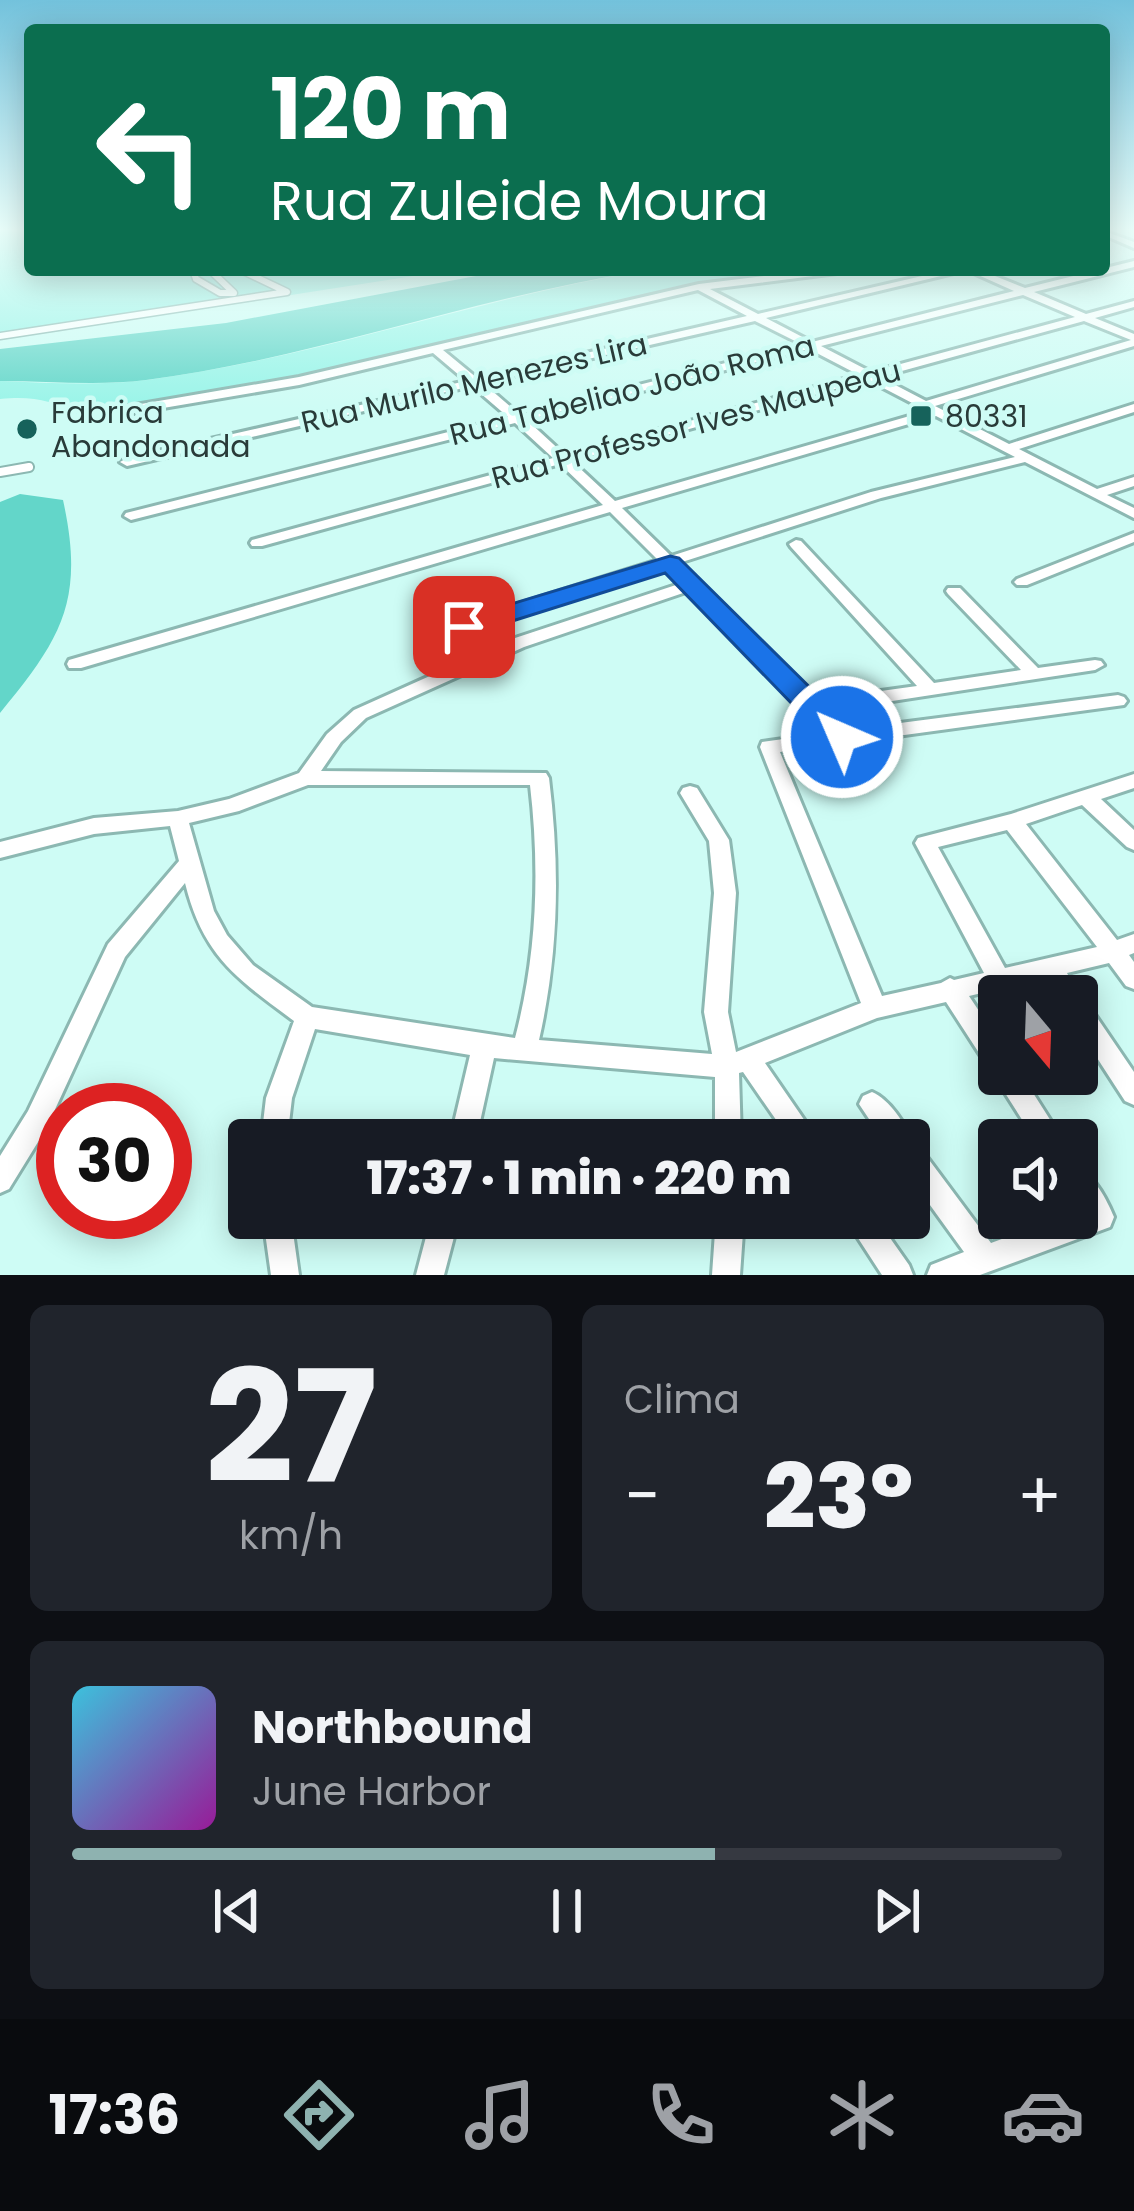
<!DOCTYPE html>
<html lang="pt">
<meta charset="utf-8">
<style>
body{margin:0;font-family:Poppins,sans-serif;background:#20242c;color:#f1f3f6;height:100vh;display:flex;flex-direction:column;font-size:45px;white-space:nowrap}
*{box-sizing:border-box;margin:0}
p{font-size:39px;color:#9ea1a6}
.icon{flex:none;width:66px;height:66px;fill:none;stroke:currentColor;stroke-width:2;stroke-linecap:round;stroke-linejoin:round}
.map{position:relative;height:1275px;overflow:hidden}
.details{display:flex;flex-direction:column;gap:30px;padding:30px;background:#0d0f14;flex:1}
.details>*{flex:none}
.banner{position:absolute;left:24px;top:24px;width:1086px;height:252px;border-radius:12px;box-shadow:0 6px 30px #0003;background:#0b6e4f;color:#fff;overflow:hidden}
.needle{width:78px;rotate:161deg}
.tools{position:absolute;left:978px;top:975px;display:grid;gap:24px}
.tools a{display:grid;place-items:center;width:120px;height:120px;border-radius:12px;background:#171b24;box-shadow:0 6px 30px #0003;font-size:60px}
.speed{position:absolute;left:36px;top:1083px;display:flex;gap:24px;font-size:60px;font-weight:700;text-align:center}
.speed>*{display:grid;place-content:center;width:156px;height:156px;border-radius:50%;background:#171b24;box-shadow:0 6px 30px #0003;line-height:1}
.speed .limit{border:18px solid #d22;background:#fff;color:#111}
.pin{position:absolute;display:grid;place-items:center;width:102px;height:102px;color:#fff;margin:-51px;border-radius:24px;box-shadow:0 6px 18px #0006}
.me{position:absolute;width:132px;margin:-66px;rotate:315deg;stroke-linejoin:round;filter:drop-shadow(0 0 9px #0008)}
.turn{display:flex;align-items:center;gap:42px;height:252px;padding:0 48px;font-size:54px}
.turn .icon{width:156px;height:156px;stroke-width:2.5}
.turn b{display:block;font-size:84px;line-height:102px}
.big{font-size:90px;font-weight:800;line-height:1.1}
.details .card{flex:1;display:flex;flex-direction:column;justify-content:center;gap:18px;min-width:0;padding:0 42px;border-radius:18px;background:#20242c}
.details .dial{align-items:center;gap:0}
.dial b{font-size:156px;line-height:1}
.song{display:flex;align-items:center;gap:36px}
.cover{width:144px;height:144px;border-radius:18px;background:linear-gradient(135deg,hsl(190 70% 55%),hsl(300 70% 35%))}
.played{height:12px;border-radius:6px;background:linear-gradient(90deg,#8eb2b0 65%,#363941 65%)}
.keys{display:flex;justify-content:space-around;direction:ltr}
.heat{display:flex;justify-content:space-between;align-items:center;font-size:66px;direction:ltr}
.details .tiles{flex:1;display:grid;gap:30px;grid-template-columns:1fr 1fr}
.card:last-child{grid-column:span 2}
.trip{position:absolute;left:228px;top:1119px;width:702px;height:120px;border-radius:12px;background:#171b24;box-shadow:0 6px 30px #0003;font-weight:800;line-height:120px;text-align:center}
.menu{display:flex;height:192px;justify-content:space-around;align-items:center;background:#090b0e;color:#9ea1a6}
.menu .icon{width:84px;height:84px}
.menu .on{color:#8eb2b0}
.menu b{font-size:54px;color:#f1f3f6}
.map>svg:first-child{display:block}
.green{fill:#99f4e8}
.water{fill:#63d6c9}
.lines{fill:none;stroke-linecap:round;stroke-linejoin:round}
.lane-far1-casing{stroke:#8cb8b2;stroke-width:9}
.lane-casing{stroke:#8cb8b2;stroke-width:12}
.street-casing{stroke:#8cb8b2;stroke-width:6}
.lane-far1{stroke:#fff;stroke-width:6}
.lane{stroke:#fff;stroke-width:8}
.street{fill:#fff;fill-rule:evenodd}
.route{fill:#1a73e8;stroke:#114b97;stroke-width:3}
.poi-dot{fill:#16625b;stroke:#cefcf5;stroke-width:4.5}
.labels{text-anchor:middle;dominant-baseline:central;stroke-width:9;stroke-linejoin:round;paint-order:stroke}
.far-street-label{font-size:30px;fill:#293b39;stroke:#cefcf5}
.far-poi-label{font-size:30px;fill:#293b39;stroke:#cefcf5;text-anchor:start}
</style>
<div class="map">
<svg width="1134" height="1275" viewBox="0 0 1134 1275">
<rect width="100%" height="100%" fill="#cefcf5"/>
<path class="green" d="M0,231H30V270H452L0,340Z
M648,270H822L723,280L236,391L80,415C51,400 33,396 0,399V381C48,383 98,386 147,380C316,358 479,298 648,270Z"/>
<path class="water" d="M508,270H648C478,296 316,358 146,380C98,386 49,381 0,381V349L226,323Z
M20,494L63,500C85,600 62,638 0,713V502Z"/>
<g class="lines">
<defs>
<path id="lane-far1" d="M193,270L196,279L220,293H234L210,270
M0,336L287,292L241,270"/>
<path id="lane" d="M0,472L29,467"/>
<path id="street" d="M1104,231L1134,242V248L1104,235Z
M1134,261V267L1034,292L1086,314L1134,301V307L1095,318L1134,334V346L935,406L1009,444L1134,404V412L1019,449L1097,489L1134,477V486L1107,495L1134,508V518L1025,462L881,498L679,563L816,700L917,686L791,547L789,544L796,540L801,541L934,683L1021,670L948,594L946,591L948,588H960L1038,668L1095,660L1101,661L1104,665L1095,670L827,711L846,730L1118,695L1124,697L1127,701L1124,705L780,752L882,996L941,983L950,978L954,980L984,973L915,843L918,838L1011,814L1134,774V788L1101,799L1134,830V850L1127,847L1082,805L1026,824L1117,940L1134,934V953L1129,955L1134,962V989L1126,986L1109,963L1067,973L1080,998L1085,1000L1134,1072V1105L1125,1101L1077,1027V996H1056L1045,978L969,996L999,1041V1074H1021L1063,1140H1035L998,1082L996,1072L990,1070L946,1002L877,1018L765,1063L818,1140H790L743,1072L739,1073L741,1140H715V1077L494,1058L476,1140H450L470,1055L315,1029L292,1098L287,1140H261L266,1098L294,1021C236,978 203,956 185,883L125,957L46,1129L9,1189L0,1193V1156L28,1111L108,944L179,861L170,826L94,834L0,858V842L94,818L178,811L229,799L299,773L327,734L354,710L512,639L682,583L666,567L470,631H458L456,627L458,623L658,560L610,512L81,668H69L67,664L69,660L603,505L560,464L262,546H252L250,543L252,540L553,458L515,423L131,520L124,516L126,513L508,417L472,386L127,466L120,462L127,458L466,381L433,353L299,385L116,416L110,412L112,409L299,377L699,284L814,270H842L837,273L710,289L758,314L948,270H966L766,318L812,342L1014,291L967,270H980L1025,288ZM698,290L747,316L477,378L443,350ZM1023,295L1075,317L871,372L821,346ZM755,321L801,344L520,415L483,383ZM1084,321L1131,340L926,401L880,377ZM809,349L859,375L565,455L527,420ZM868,380L916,405L917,409L927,411L615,501L572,461ZM936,416L1015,457L871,492L671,556L622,508ZM689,591L827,733L769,741L762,742L760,747L861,1003L736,1052L728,1012L736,893L729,840L697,788L690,786L683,788L680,793L709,841L714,893L704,1012L712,1054L539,1040C559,952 560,867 549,778L546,773L321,771L341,742L366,718L524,647ZM308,785H530C540,871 537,954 515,1038L312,1007L253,965L227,935L214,911L189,823L239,811ZM1007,830L1097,947L1005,968L938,847Z
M1134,533V542L1027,585H1017L1014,582L1017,579Z
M872,1092C889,1099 907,1125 911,1142L918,1145L991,1243L1059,1218H1077V1212L1080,1210L1077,1205V1168C1094,1175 1107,1200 1114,1217L1110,1227L980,1275H927L931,1265L964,1252L909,1176V1140H883L859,1104L863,1096Z
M263,1218H291L299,1275H271Z
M431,1218H459L444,1275H416Z
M716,1218H744L740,1275H712Z
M845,1218H876L909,1265L913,1275H882Z"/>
</defs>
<use href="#lane-far1" class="lane-far1-casing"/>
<use href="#lane" class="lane-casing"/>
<use href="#street" class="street-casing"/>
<use href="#lane-far1" class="lane-far1"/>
<use href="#lane" class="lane"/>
<use href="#street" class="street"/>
</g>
<linearGradient id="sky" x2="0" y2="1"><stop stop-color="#73c2dc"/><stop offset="0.56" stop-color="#e9fefa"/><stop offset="1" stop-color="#e9fefa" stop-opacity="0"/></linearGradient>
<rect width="1134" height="409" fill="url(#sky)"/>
<path class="route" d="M670,556L679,558L852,729L857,737L852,744H831L665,573L474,633L464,636L451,627L455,621Z"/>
<g class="poi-dot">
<rect x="909" y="404" width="24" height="24" rx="6"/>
<circle cx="27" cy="429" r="12"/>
</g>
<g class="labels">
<g class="far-street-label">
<text transform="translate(474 383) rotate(-13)">Rua Murilo Menezes Lira</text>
<text transform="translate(632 390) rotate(-14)">Rua Tabeliao João Roma</text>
<text transform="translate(696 424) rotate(-15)">Rua Professor Ives Maupeau</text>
</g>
<g class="far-poi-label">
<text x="51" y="412">Fabrica<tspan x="51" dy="34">Abandonada</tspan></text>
<text x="945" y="416">80331</text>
</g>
</g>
</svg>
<div class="tools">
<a><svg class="needle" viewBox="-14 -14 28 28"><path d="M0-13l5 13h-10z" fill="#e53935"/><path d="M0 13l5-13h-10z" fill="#9ea1a6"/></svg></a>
<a><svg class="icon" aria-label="sound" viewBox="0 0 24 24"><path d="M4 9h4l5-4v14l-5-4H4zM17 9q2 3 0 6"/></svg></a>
</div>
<div class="speed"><div class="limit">30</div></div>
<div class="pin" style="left:464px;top:627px;background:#d93025"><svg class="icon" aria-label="arrive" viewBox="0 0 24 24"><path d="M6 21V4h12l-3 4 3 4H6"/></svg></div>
<svg class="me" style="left:842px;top:737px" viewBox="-20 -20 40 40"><circle r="17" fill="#1a73e8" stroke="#fff" stroke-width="3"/><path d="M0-11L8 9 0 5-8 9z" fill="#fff"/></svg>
<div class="trip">17:37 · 1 min · 220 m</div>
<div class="banner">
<div class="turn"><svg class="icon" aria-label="left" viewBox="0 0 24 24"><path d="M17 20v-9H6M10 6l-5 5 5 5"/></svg><div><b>120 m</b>Rua Zuleide Moura</div></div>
</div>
</div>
<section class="details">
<div class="tiles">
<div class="card dial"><b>27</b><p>km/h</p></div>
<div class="card"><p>Clima</p>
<div class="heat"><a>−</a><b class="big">23°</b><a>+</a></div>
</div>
<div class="card">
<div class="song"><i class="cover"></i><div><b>Northbound</b><p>June Harbor</p></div></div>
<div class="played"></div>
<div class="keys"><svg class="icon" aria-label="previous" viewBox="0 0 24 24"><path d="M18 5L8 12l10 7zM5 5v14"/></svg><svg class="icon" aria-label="pause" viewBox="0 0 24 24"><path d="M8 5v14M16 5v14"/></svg><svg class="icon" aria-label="next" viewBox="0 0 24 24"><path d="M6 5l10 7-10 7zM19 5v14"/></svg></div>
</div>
</div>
</section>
<nav class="menu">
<b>17:36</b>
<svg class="icon on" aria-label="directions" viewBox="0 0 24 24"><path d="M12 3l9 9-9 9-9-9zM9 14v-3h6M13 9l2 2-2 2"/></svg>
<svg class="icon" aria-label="music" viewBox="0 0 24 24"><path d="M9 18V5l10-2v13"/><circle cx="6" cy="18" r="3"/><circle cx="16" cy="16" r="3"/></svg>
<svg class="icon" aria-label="phone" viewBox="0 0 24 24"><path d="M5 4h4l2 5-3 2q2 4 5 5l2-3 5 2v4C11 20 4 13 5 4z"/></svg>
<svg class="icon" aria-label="climate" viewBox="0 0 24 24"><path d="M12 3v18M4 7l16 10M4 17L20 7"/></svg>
<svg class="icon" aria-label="car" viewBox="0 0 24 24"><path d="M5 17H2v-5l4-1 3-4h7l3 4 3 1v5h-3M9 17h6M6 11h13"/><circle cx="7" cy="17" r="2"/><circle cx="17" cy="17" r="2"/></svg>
</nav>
